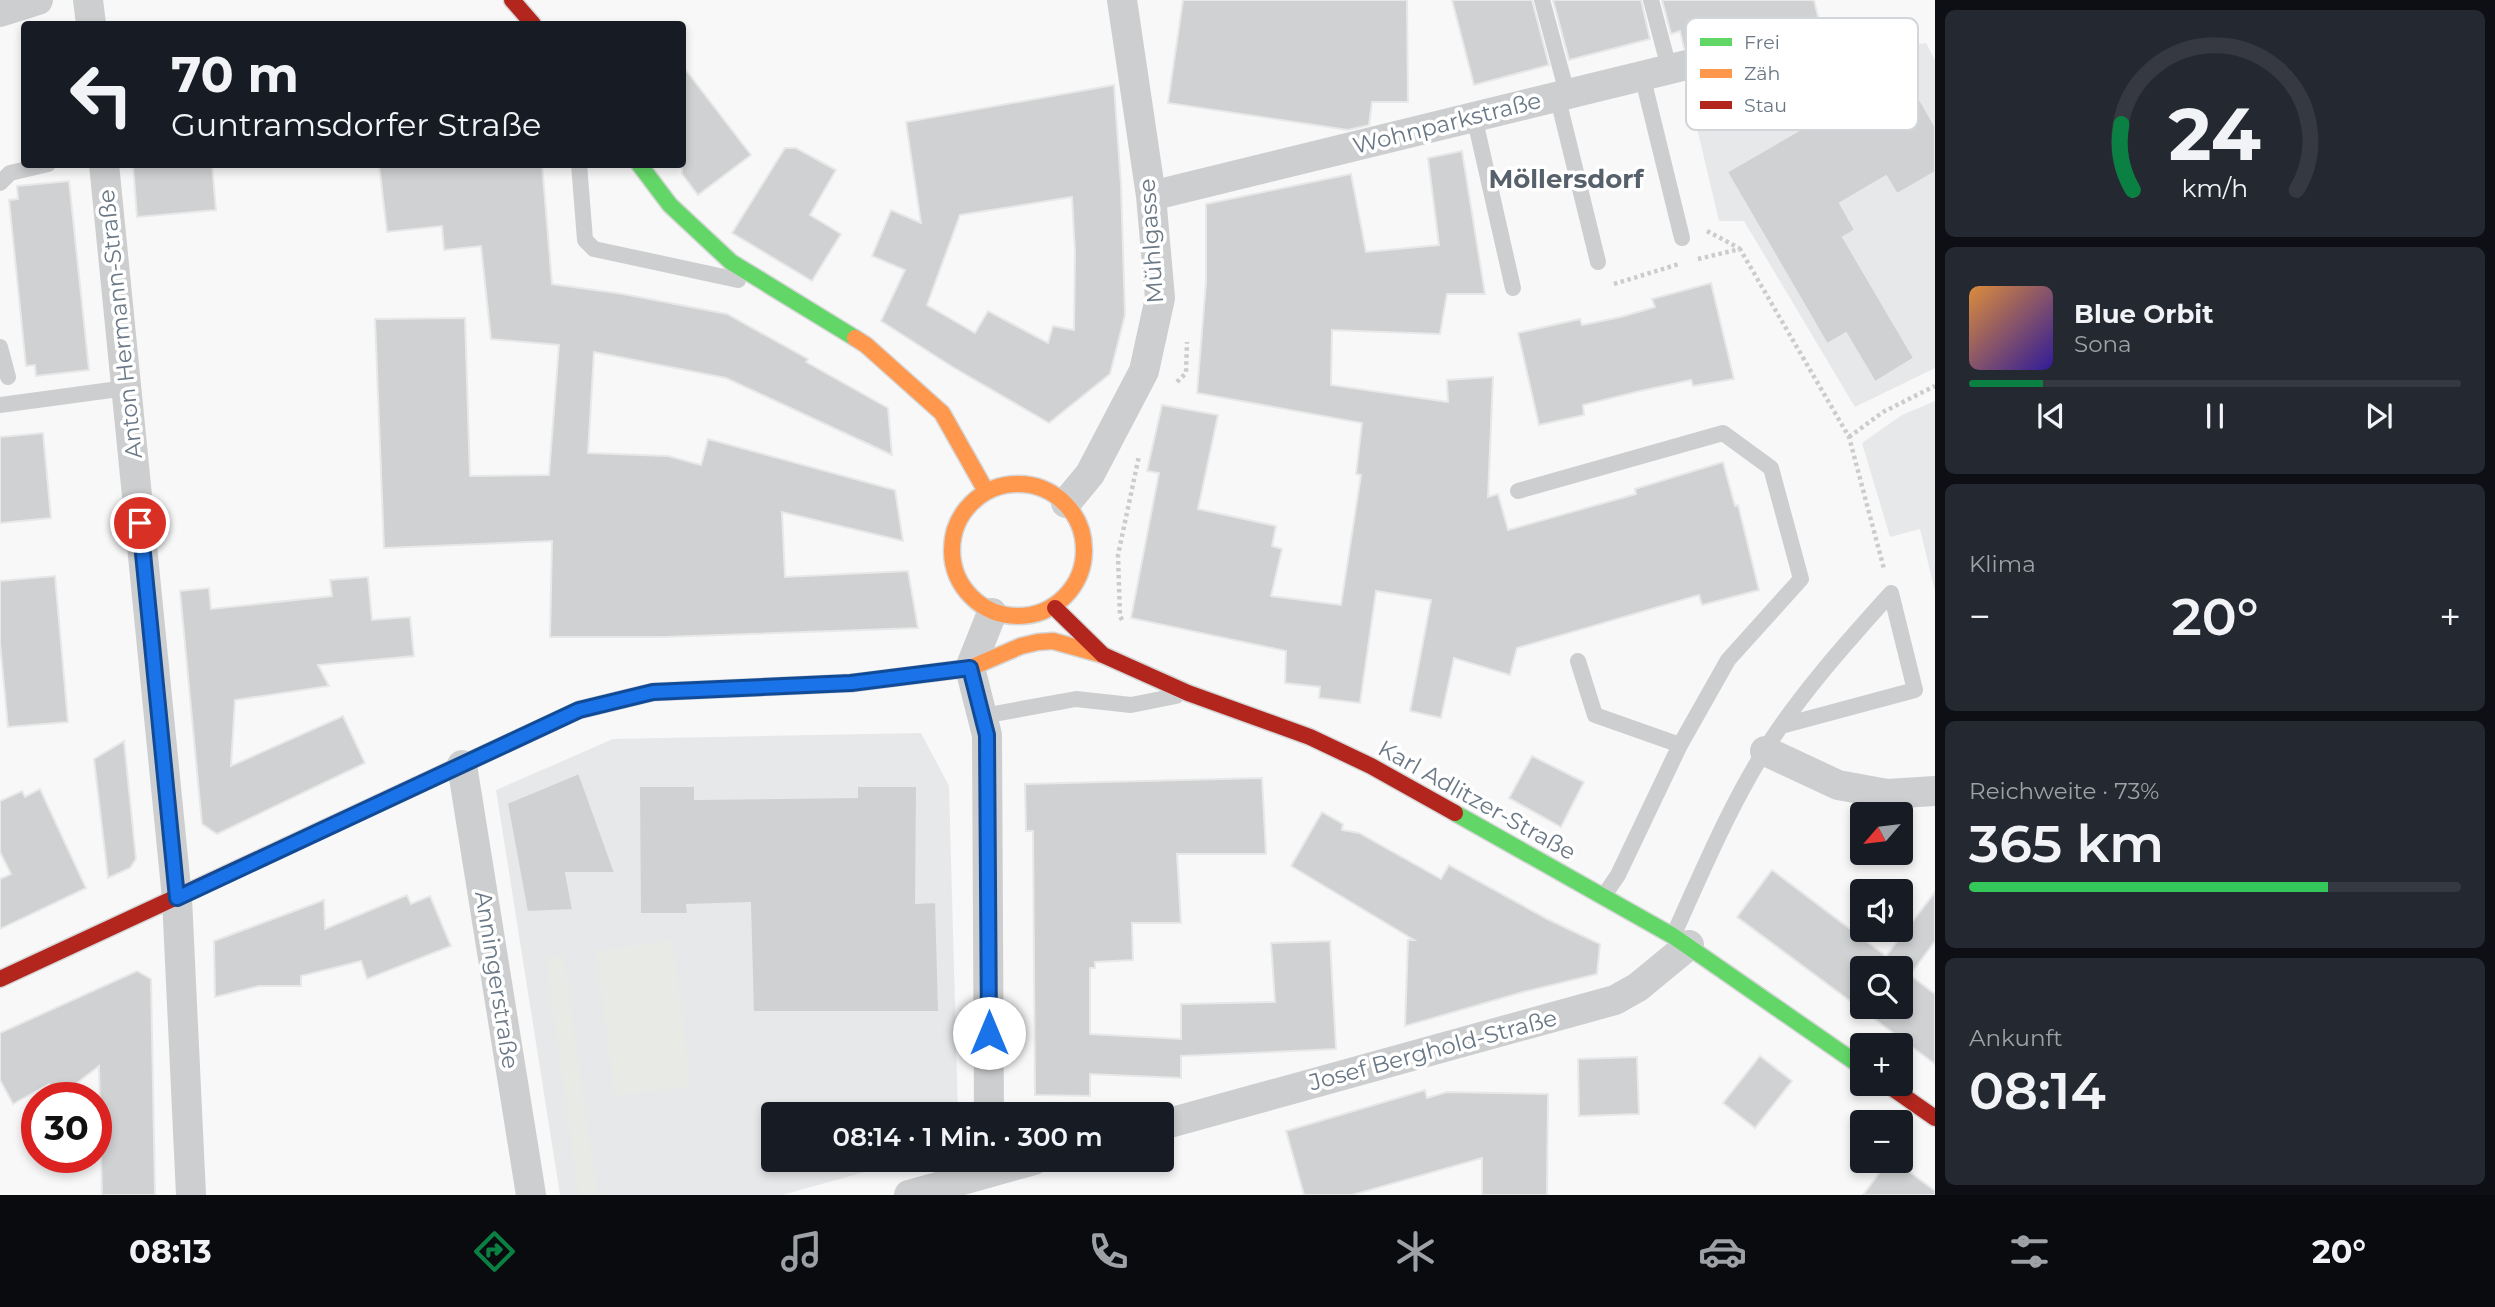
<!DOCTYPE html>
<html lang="de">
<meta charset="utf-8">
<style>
body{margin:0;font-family:Montserrat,sans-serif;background:#242831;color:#f1f3f6;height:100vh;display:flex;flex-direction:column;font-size:26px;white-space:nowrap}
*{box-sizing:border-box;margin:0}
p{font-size:23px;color:#9ea1a6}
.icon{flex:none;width:38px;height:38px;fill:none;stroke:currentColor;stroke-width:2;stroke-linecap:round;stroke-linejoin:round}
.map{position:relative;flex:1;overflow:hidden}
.panel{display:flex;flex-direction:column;gap:10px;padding:10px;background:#0d0f14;width:560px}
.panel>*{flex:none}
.banner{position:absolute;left:21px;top:21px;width:665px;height:147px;border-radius:7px;box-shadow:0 4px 10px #0003;background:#171b24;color:#f1f3f6;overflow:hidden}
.needle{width:46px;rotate:242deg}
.fabs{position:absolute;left:1850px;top:802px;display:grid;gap:14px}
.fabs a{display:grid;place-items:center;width:63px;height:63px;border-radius:7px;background:#171b24;box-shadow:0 4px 10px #0003;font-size:35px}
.speed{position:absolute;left:21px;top:1082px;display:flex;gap:14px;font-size:35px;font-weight:700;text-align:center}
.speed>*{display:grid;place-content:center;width:91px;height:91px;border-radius:50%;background:#171b24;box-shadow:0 4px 10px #0003;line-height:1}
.speed .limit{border:10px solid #d22;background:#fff;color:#111}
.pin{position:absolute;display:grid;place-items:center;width:60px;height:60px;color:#fff;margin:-30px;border:4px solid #fff;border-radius:50%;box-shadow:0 2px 7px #0007}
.me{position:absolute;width:77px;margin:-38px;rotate:0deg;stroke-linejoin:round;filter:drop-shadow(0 0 5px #0008)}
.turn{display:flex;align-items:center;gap:24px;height:147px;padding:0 35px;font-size:32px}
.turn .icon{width:91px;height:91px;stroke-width:2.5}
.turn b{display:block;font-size:49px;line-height:60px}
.big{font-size:52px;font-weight:600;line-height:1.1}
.panel .card{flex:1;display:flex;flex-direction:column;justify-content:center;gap:10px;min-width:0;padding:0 24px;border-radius:10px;background:#242831}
.panel .dial{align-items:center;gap:0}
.dial svg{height:182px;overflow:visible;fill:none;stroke:#363941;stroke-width:7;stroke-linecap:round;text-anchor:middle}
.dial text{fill:#f1f3f6;stroke:none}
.song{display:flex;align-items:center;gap:21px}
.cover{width:84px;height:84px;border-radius:10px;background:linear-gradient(135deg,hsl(30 70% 55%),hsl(250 70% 35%))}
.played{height:7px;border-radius:4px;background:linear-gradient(90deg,#0b8043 15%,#363941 15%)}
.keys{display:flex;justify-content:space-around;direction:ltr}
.heat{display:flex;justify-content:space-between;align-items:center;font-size:38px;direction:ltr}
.charge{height:10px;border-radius:5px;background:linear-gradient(90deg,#34c759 73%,#363941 0)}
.trip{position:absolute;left:761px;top:1102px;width:413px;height:70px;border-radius:7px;background:#171b24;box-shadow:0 4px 10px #0003;font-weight:600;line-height:70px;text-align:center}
.dock{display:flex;height:112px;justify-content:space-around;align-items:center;background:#090b0e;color:#9ea1a6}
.dock .icon{width:49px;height:49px}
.dock .on{color:#0b8043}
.dock b{font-size:32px;color:#f1f3f6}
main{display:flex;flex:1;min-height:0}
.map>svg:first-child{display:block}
.built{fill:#e7e8e9}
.green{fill:#e7eae5}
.building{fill:#cfd1d2;stroke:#e8e8e8;stroke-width:2;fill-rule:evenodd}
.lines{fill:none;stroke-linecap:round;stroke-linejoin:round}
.fast-casing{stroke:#d5d6d7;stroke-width:19}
.slow-casing{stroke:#d5d6d7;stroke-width:19}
.jam-casing{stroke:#d5d6d7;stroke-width:19}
.path{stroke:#cbcccd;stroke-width:4.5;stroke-dasharray:3.5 3.5;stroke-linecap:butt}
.lane{stroke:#cdcecf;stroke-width:16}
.street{stroke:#cdcecf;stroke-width:30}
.fast{stroke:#63d668;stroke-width:16}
.slow{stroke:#ff974d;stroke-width:16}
.jam{stroke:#b3261e;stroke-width:16}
.route-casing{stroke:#114b97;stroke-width:18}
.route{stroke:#1a73e8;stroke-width:12}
.labels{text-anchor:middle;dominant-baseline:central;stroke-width:7;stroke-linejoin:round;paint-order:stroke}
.street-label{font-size:23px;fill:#6a7886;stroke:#fff}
.quarter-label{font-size:26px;font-weight:bold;fill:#57616c;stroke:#fff}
.key{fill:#fff;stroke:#d2d6db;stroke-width:2}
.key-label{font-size:19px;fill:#6a7886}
</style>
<main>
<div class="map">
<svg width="1935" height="1195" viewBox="0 0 1935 1195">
<rect width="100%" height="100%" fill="#f8f8f8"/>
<path class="built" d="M1926,43L1935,60V368L1855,407L1744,221H1719L1691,103L1883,47Z
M1935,401V592L1920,529L1890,537L1862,443L1902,415Z
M921,733L949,786L958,1115H774V1160H908L782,1195H560L496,790L613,739Z"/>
<path class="green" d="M672,941L691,1086L615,1096L596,951Z
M563,955L597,1195H579L546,957Z"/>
<path class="building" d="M1183,0H1407L1408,102H1372L1369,125L1348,130L1168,103Z
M1452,0H1532L1549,65L1474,85Z
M1553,0H1641L1650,39L1569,60Z
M1662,0H1814L1825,45L1766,60L1760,33L1740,34L1684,48L1680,31L1671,34Z
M682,65L751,155L698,195L682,174Z
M1903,70L1935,126V172L1897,194L1886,176L1840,203L1855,230L1843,237L1914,358L1875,382L1846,333L1827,344L1727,172Z
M1114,85L1121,185L1125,315L1110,374L1049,423L951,366L881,321L905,270L872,256L891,210L921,223L906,122ZM1072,197L1075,252L1074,330L1053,326L1048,343L988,311L975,333L927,305L960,215Z
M785,148H796L836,170L810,215L841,234L812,281L732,233Z
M1462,151L1485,294H1447L1440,334L1332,330L1331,385L1448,402L1447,380L1493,377L1488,497L1498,494L1508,530L1636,494L1635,489L1723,462L1735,506L1738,505L1759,590L1702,605L1699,595L1517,648L1510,675L1454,658L1441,718L1410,711L1431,600L1376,591L1360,703L1319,698L1320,687L1285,683L1286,651L1131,618L1159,473L1147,471L1162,405L1218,415L1198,509L1276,526L1272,546L1282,549L1271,596L1341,605L1361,475L1356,474L1362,423L1197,393L1206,282V204L1351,174L1366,252L1439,245L1428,158Z
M133,164H212L216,210L137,217Z
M379,164H542L552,284L623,294L727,314L808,359L806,362L888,408L892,455L726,378L594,352L588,453L668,456L701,465L708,439L895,490L903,541L782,512L785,577L908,571L918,628L662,637H550L552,541L384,548L375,319L465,318L470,476L549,475L559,345L491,339L481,246L444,250L442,226L387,232Z
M69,181L89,370L36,376L35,365L26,366L9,200L18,199L17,186Z
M1711,283L1734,379L1693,386L1691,380L1640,391L1583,405L1584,415L1539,425L1518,333L1580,319L1582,325L1621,317L1655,307L1652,299Z
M43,433L51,518L0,523V437Z
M55,576L68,722L8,727L0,643V581Z
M368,577L372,620L410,617L414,656L318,665L329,686L235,700L231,766L343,716L365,763L217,834L202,824L180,591L209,588L211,609L332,596L330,580Z
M124,741L136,859L130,868L108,878L94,759Z
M1532,756L1584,782L1561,827L1509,798Z
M579,773L615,873H566L573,910L527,912L507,803Z
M1262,778L1266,854H1177L1181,923H1132L1133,960L1095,962V968H1090V1034L1181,1039V1004L1275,1002L1271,943L1330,941L1336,1049L1181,1056V1078L1090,1074V1096L1035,1095L1033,831H1026L1025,784Z
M639,786H695V799L857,797V786H917L916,903L936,902L939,1012H753L750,903L687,905L688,914H640Z
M40,789L86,888L0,929V879L11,874L0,852V801L22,791L25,797Z
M1322,812L1343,824L1342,830L1359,833L1441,879L1449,865L1547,919L1600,944L1597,974L1523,992L1405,1026L1408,940H1414L1291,866Z
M1772,870L1886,956L1935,892V941L1910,975L1935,994V1064L1737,917ZM1862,968H1900V1006H1862Z
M407,895L411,904L430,896L451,946L367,979L361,961L301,976V986H259L215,997L214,941L324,900L325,929Z
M137,971L151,979L155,1195H102L99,1066L59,1097H57L49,1084L13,1104L0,1080V1033Z
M1760,1056L1792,1081L1755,1128L1723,1103Z
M1637,1057L1639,1114L1579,1116L1578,1059Z
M1425,1090L1427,1098L1447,1092L1548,1094L1547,1195H1482V1158L1352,1195H1304L1286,1131Z
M1889,1160H1894L1935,1191V1195H1863Z"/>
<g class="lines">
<defs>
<path id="fast" d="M639,164L670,205L731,262L855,338
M1455,813L1673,936L1862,1067"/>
<path id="slow" d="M855,338L866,345L942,413L986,491
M952 550a66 66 0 1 1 132 0a66 66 0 1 1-132 0Z
M852,683L970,668L1021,646L1038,642L1053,641L1103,655
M265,856L521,737"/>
<path id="jam" d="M512,0L533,24
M1055,608L1103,655L1188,693L1310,737L1371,766L1455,813
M521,737L579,710L653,692L852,683
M0,979L265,856
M1885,1083L1935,1118"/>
</defs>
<use href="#fast" class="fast-casing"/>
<use href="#slow" class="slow-casing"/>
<use href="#jam" class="jam-casing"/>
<path class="path" d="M1707,231L1739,248
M1698,259L1740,249L1849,437L1884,569
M1614,284L1679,264
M1177,382L1186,373L1187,342
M1849,437L1883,412L1935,386
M1122,620L1120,616L1118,555L1139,456"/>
<path class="lane" d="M1542,0L1567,93
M1651,0L1669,68
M1642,75L1682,238
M1557,95L1598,262
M1474,116L1513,288
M579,164L585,240L594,249L738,280
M0,183L10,173L48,164
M0,347L8,377
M0,405L126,388
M1518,491L1723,433L1771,468L1801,579L1728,660L1680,745
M1578,661L1595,715L1680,745L1618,875L1603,897
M983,716L1076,699L1131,705L1176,696
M1673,936C1703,870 1732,800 1772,739C1807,686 1849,640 1891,593L1915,690L1781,726"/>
<path class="street" d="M88,0L91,24
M0,12L38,0
M104,164L177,898L191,1195
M1151,196L1744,51
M1066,503L1090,474L1144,371L1160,298L1151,196L1122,0
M1765,751L1838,785L1887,794L1935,791
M462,765L531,1195
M989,1115L987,735L970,668L992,613
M1162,1125L1615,1000L1638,987L1689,945
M909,1195L1034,1160"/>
<use href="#fast" class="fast"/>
<use href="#slow" class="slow"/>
<use href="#jam" class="jam"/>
</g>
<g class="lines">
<defs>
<path id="route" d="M140,523L177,898L579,710L653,692L851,683L970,668L987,735L989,1033"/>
</defs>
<use href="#route" class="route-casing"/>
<use href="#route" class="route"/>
</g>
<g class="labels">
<g class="street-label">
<text transform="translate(1447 123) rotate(-14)">Wohnparkstraße</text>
<text transform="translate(1151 241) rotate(-94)">Mühlgasse</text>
<text transform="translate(120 324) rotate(-96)">Anton Hermann-Straße</text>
<text transform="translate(1477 800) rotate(29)">Karl Adlitzer-Straße</text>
<text transform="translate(497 980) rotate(81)">Anningerstraße</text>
<text transform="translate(1433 1050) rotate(-15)">Josef Berghold-Straße</text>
</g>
<g class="quarter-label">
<text x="1566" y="179">Möllersdorf</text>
</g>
</g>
<rect x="1686" y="18" width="232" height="112" rx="10" class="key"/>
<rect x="1700" y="38" width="32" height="8" fill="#63d668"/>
<rect x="1700" y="69" width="32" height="9" fill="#ff974d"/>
<rect x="1700" y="101" width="32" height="8" fill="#b3261e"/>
<g class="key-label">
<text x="1744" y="49">Frei</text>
<text x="1744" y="80">Zäh</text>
<text x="1744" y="112">Stau</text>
</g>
</svg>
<div class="fabs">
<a><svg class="needle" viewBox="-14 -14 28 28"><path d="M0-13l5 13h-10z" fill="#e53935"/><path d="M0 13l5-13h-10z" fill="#9ea1a6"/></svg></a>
<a><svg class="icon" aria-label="sound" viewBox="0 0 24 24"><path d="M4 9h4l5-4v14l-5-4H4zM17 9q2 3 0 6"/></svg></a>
<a><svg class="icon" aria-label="search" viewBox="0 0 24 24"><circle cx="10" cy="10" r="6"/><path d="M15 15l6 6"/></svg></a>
<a>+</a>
<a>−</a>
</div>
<div class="speed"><div class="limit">30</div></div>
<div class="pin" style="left:140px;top:523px;background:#d93025"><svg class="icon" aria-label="arrive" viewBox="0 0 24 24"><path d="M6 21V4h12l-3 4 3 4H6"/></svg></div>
<svg class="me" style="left:989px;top:1033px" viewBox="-20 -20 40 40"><circle r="19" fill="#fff"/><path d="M0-13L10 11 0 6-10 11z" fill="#1a73e8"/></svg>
<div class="trip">08:14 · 1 Min. · 300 m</div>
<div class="banner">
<div class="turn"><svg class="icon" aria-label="left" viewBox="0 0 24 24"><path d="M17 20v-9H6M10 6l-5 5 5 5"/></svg><div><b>70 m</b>Guntramsdorfer Straße</div></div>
</div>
</div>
<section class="panel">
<div class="card dial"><svg viewBox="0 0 100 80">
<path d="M14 69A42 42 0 1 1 86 69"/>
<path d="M14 69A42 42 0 0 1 9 40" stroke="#0b8043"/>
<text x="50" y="56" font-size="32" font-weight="700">24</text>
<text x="50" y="72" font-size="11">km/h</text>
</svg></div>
<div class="card">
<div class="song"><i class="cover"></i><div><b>Blue Orbit</b><p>Sona</p></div></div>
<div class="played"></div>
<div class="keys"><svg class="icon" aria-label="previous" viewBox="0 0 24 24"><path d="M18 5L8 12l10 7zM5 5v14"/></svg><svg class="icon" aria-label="pause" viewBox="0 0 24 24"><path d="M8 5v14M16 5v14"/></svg><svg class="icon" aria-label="next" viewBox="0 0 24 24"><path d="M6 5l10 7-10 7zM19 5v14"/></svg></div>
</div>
<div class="card"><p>Klima</p>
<div class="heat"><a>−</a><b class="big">20°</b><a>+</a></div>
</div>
<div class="card"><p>Reichweite · 73%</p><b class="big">365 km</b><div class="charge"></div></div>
<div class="card"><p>Ankunft</p><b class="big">08:14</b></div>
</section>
</main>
<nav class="dock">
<b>08:13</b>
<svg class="icon on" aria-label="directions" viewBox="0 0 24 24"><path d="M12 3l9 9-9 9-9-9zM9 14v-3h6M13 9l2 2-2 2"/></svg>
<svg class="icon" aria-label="music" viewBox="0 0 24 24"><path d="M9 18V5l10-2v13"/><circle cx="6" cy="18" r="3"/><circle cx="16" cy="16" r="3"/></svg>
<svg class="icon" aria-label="phone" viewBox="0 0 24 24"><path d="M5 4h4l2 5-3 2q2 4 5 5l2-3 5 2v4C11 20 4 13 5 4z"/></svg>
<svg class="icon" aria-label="climate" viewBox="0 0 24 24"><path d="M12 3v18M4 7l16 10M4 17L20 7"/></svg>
<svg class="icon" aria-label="car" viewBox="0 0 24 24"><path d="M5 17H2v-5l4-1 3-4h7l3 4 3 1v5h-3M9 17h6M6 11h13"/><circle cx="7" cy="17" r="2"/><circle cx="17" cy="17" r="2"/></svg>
<svg class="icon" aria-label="filters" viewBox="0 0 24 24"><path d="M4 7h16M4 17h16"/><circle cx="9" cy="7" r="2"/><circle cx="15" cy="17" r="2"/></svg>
<b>20°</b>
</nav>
